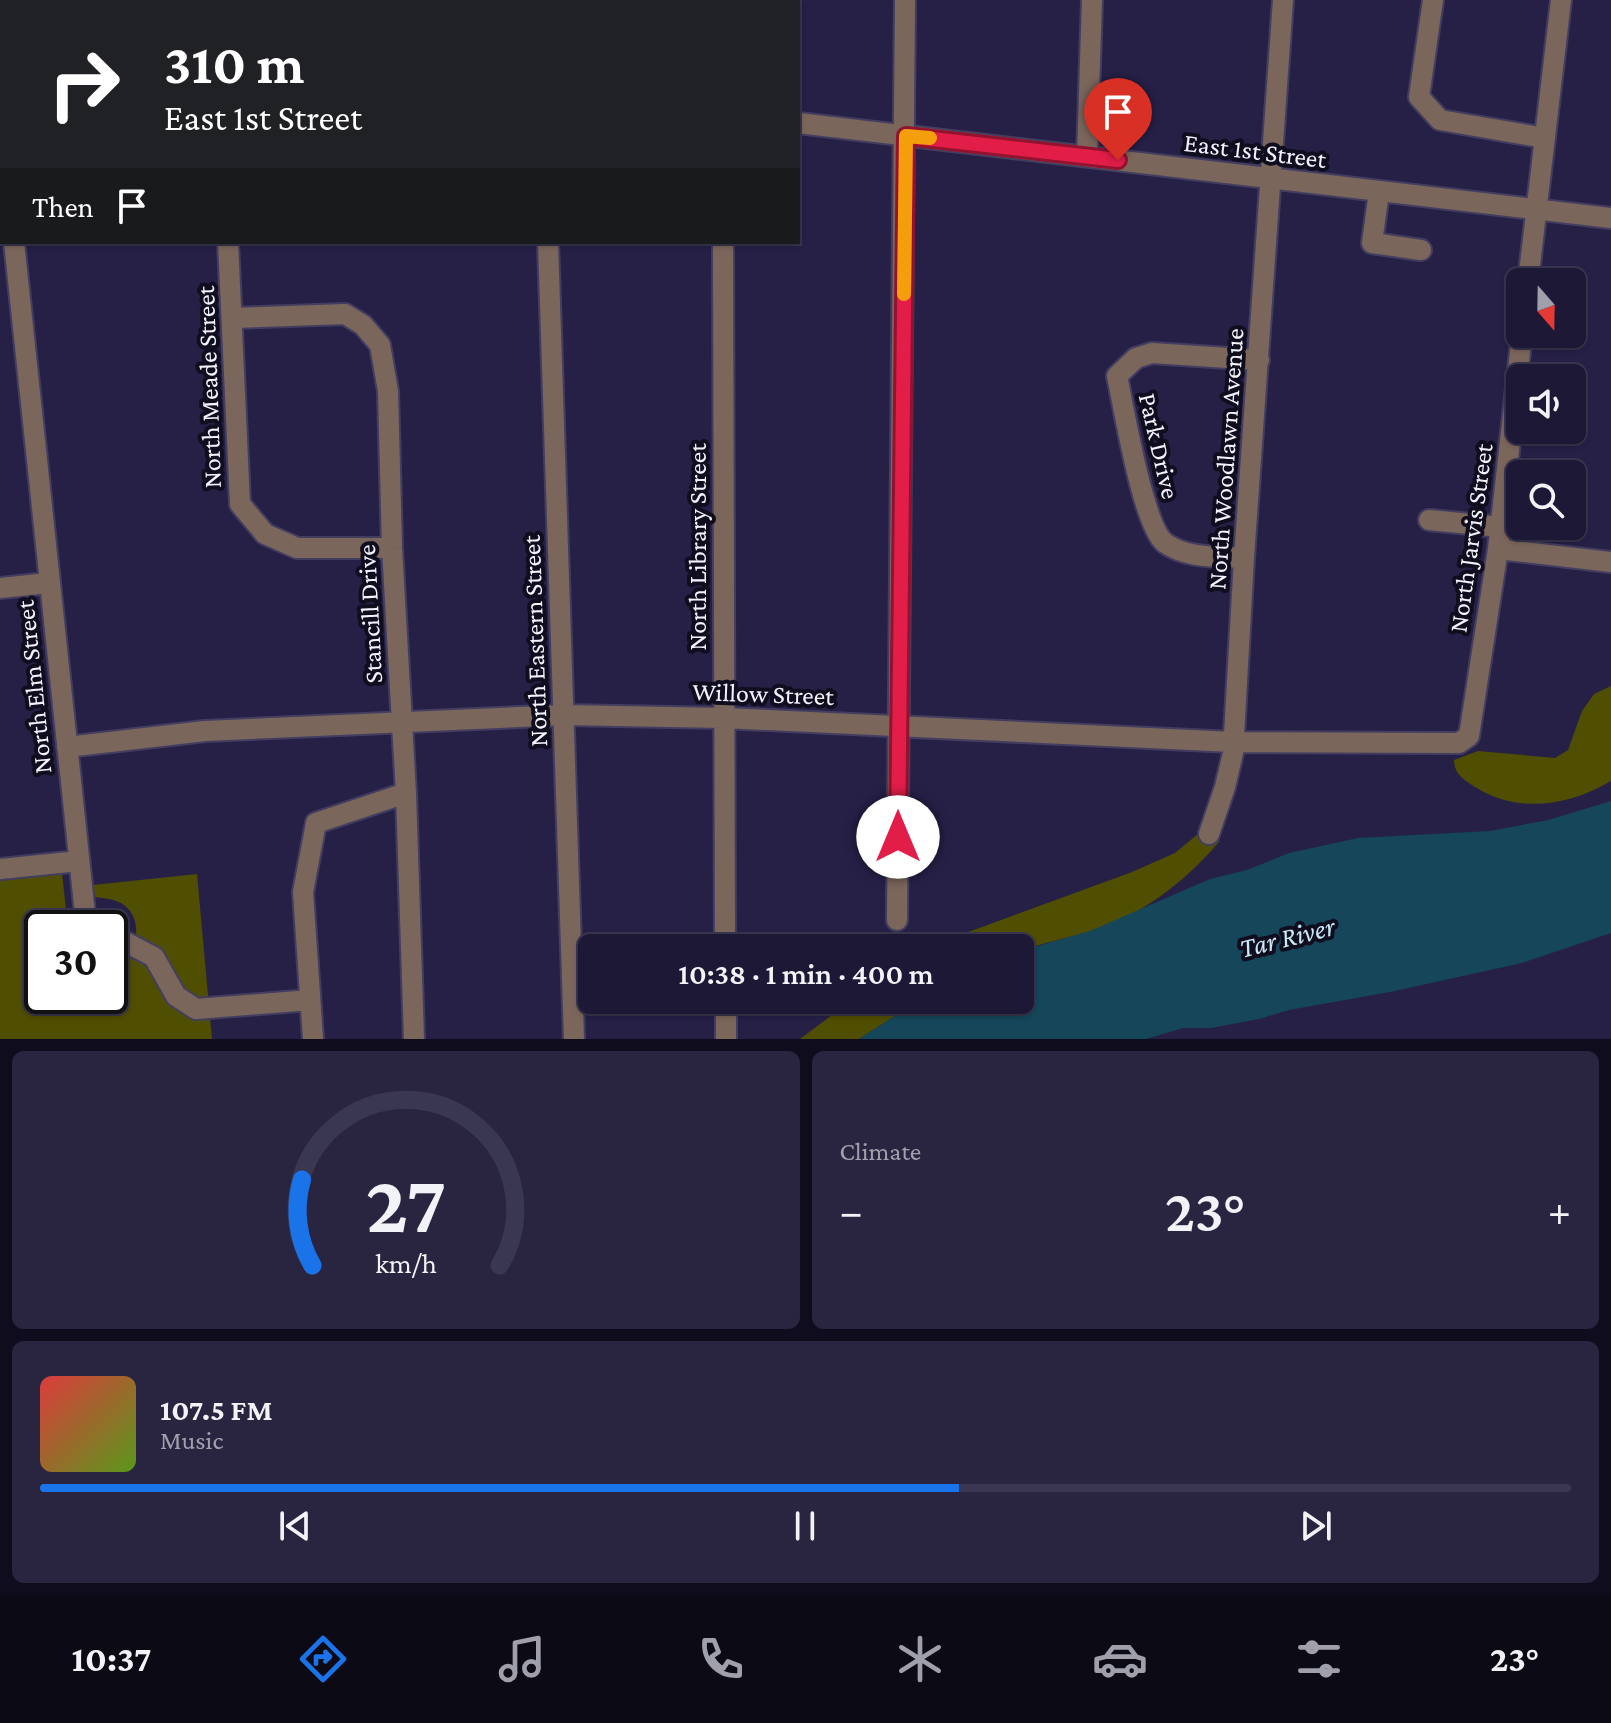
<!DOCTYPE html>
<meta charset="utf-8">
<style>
body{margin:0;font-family:"Crimson Pro",serif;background:#292541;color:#f1f3f6;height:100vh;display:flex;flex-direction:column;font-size:30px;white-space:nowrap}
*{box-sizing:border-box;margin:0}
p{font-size:26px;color:#a0a0ad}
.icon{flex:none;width:44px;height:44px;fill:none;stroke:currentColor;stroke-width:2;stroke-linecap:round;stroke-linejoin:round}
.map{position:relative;height:1039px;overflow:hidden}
.side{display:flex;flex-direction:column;gap:12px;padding:12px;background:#0f0d1d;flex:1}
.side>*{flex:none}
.banner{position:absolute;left:0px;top:0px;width:800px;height:244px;box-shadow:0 2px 6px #0004,0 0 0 2px #3a3750;background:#202124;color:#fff;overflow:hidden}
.needle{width:52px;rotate:160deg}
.fabs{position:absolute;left:1506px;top:268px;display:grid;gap:16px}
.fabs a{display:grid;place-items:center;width:80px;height:80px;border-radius:12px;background:#1c1835;box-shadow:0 2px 6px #0004,0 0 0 2px #3a3750;font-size:40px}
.speed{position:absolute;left:24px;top:910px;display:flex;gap:16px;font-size:40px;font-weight:700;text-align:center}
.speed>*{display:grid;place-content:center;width:104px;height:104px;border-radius:50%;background:#1c1835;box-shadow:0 2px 6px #0004,0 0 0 2px #3a3750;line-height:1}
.speed .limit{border:4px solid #111;border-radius:12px;background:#fff;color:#111}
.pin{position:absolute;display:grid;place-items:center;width:68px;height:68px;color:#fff;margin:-82px -34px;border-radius:50% 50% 50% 0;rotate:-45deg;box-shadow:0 0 8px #0007}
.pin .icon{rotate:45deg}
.me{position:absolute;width:88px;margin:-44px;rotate:0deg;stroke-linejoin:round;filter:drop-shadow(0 0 6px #0008)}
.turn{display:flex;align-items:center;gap:28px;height:168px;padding:0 32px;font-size:36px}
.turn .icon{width:104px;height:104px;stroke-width:2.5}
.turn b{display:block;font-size:56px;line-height:68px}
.then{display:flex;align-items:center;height:76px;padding:0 32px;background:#0003;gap:16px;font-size:30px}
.big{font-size:60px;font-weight:600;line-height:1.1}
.side .card{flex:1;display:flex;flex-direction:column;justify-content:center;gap:12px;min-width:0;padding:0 28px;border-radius:12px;background:#292541}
.side .dial{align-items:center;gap:0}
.dial svg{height:208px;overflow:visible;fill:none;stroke:#3a3750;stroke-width:7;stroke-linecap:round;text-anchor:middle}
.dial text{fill:#f1f3f6;stroke:none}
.song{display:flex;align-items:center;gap:24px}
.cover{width:96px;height:96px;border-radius:12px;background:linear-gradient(135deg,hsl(0 70% 55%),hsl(90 70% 35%))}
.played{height:8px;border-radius:4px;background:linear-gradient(90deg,#1a73e8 60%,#3a3750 60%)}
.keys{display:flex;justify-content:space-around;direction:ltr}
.heat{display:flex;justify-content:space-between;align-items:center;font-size:44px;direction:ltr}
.side .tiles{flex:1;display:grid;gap:12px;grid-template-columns:1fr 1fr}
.card:last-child{grid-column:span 2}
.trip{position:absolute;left:578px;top:934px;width:456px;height:80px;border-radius:12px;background:#1c1835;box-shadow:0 2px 6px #0004,0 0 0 2px #3a3750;font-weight:600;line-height:80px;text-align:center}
.dock{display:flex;height:128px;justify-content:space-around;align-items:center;background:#0b0a15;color:#a0a0ad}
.dock .icon{width:56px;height:56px}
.dock .selected{color:#1a73e8}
.dock b{font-size:36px;color:#f1f3f6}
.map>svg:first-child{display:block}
.green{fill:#504e00}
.water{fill:#154659}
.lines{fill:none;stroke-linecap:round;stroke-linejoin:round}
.minor-casing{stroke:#433e60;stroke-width:24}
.minor{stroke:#7b665c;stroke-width:20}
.route-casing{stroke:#92132f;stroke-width:20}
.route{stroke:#e11d48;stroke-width:14}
.slow{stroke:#f59e0b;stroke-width:14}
.labels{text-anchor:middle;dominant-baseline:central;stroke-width:8;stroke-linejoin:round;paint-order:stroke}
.street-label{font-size:26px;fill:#f3f3fd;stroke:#0f0d1e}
.water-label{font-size:28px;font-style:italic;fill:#cae8f6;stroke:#0f0d1e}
</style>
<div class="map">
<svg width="1611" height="1039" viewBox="0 0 1611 1039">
<rect width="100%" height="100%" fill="#262047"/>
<path class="green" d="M1611,686V781C1569,806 1518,814 1475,787C1464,780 1454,774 1454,760L1478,751L1555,758L1568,750L1582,711L1594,694Z
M1198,834L1220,841C1184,883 1140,917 1087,932C1064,939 1042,943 1020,951V948H925L1132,872L1175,853Z
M62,873L68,928H42V996H110V964C137,957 147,919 121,903C114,899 103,898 95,897L93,885L197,874L212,1039H0V881Z
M852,1000H920L859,1039H800Z"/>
<path class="water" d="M1611,801V933L1522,963L1390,992L1289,1010L1259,1019L1211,1028H1183L1146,1039H859L920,1000H1020V951L1090,931L1210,879L1247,870L1289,853L1358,838L1490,831L1548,820Z"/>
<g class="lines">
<defs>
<path id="minor" d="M193,0V2
M538,0V2
M717,0V2
M1433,0L1419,97L1440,120L1545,138
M0,94L2,115
M798,123L1611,218
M1087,156L1092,0
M0,159L2,158
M1379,192L1372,243L1421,250
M14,242L85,914L99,928
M228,242L240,504L265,534L297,548H392
M548,242L574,1039
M723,242L725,948
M1528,282L1561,0
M233,318L345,314L363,325L380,345L388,391L392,548L406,793L414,1039
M1429,520L1501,527
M1498,549L1611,562
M1244,558C1218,556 1187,559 1165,543C1143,526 1124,408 1117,376L1136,358L1152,353L1259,360
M0,588L48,583
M67,747L205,731L564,715L724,718L1233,742L1459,743L1469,736L1498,549L1522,334
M1209,834L1225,787L1233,753L1244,558L1283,0
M0,869L79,861
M897,920L905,0
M110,934L154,957L176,996L196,1009L310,1000
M726,1000V1039
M313,1039L303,892L316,823L406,793"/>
</defs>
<use href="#minor" class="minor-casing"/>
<use href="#minor" class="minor"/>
</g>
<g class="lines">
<defs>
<path id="route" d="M898,837L906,136L1118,160"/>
</defs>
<use href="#route" class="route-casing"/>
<use href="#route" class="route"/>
<path class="slow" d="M904,294L906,136L930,138"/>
</g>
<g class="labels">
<g class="street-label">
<text transform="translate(1255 151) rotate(7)">East 1st Street</text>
<text transform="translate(209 387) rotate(-92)">North Meade Street</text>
<text transform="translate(1159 446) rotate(77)">Park Drive</text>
<text transform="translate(1226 459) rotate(-86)">North Woodlawn Avenue</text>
<text transform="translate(1471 538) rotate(-82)">North Jarvis Street</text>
<text transform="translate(697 547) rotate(-90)">North Library Street</text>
<text transform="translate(370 614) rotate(-93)">Stancill Drive</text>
<text transform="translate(535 641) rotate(-92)">North Eastern Street</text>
<text transform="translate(34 687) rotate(-96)">North Elm Street</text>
<text transform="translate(763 694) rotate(2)">Willow Street</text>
</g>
<g class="water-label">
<text transform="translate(1287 937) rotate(-14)">Tar River</text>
</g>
</g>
</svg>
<div class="fabs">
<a><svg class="needle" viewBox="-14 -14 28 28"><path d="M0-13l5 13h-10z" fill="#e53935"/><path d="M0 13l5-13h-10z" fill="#a0a0ad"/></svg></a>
<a><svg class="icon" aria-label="sound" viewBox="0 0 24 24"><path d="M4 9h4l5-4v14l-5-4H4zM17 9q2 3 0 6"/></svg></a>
<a><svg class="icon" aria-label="search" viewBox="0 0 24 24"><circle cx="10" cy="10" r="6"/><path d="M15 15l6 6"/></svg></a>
</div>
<div class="speed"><div class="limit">30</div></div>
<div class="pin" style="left:1118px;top:160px;background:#d93025"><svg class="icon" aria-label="arrive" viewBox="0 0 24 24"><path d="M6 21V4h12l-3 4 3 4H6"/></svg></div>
<svg class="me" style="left:898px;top:837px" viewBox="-20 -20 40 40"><circle r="19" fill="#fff"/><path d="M0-13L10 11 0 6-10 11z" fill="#e11d48"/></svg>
<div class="trip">10:38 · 1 min · 400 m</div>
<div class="banner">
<div class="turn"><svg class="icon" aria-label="right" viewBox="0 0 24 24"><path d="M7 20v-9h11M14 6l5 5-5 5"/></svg><div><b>310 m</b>East 1st Street</div></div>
<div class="then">Then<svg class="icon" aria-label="arrive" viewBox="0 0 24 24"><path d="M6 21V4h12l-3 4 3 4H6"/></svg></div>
</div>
</div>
<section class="side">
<div class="tiles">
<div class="card dial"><svg viewBox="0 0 100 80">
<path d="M14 69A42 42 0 1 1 86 69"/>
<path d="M14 69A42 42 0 0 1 10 36" stroke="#1a73e8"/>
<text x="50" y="56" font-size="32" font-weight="700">27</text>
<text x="50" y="72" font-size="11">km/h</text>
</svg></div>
<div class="card"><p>Climate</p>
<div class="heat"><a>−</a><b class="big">23°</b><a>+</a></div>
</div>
<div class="card">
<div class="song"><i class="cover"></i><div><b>107.5 FM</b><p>Music</p></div></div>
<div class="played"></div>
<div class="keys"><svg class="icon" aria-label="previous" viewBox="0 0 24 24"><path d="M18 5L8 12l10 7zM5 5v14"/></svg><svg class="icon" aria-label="pause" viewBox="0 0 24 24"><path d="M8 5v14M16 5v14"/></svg><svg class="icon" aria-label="next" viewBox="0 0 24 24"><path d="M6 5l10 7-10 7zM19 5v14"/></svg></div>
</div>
</div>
</section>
<nav class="dock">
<b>10:37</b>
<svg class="icon selected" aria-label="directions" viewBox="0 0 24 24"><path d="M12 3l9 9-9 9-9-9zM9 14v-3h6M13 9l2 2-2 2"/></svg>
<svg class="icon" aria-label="music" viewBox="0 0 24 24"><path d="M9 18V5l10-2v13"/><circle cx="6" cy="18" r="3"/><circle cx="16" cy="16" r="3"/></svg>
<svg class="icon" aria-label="phone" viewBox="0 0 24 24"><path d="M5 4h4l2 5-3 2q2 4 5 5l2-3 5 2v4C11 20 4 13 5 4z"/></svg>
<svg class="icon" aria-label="climate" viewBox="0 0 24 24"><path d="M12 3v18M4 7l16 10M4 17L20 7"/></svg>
<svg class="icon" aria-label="car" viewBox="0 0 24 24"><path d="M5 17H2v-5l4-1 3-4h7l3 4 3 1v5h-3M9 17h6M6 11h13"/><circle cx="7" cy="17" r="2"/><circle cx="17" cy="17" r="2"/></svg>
<svg class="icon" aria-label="filters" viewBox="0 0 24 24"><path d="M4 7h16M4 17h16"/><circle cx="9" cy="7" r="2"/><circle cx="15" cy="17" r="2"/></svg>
<b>23°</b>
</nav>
